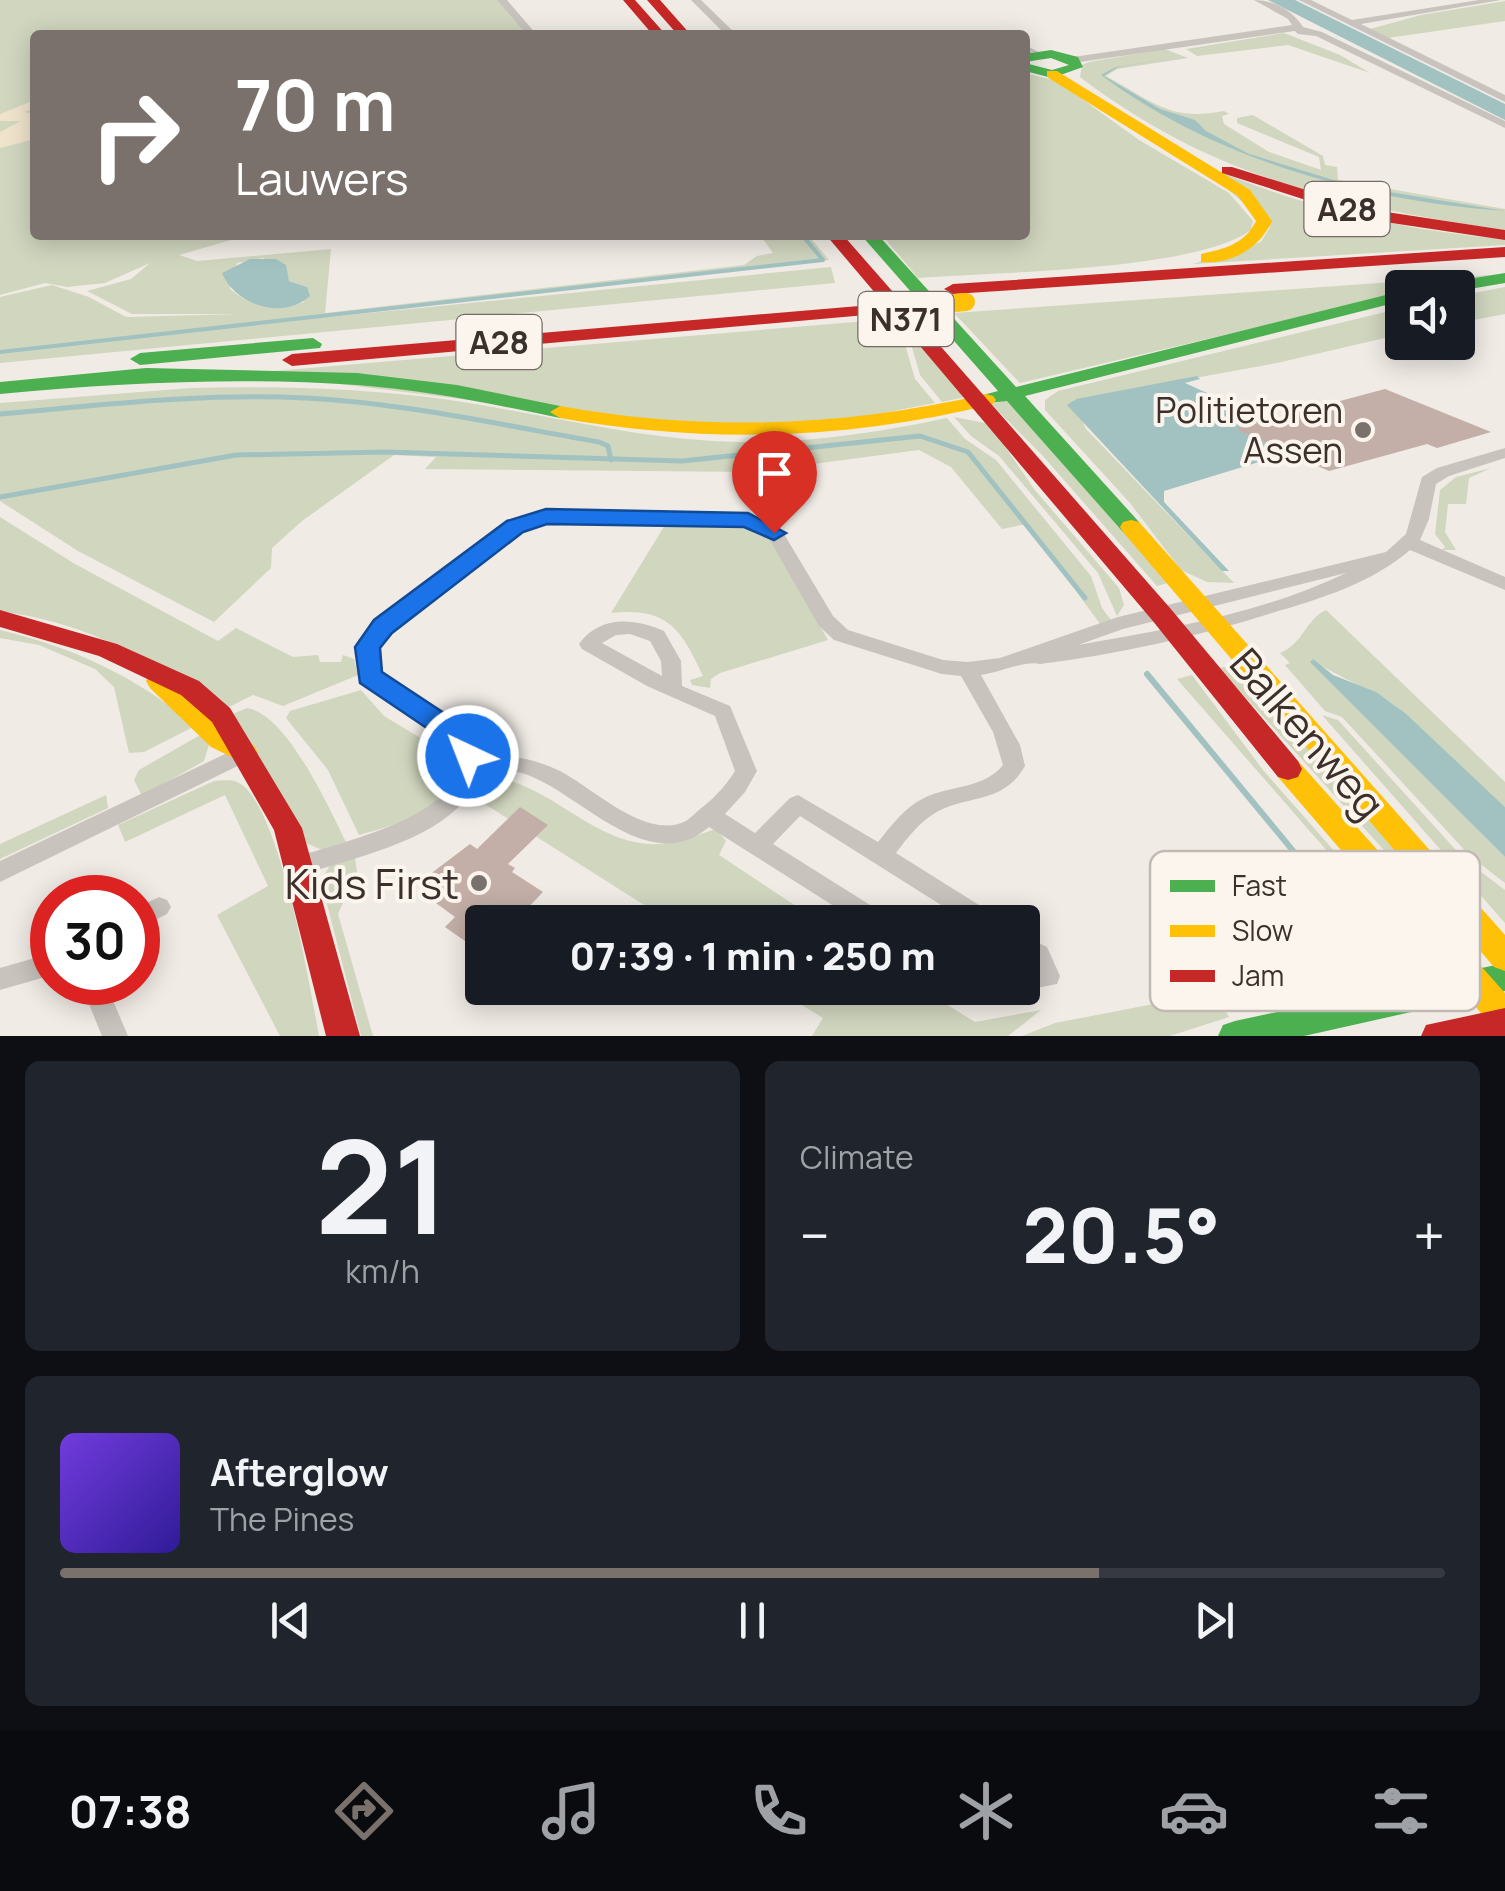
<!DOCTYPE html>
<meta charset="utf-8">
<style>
body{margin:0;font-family:Manrope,sans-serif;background:#20242c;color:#f1f3f6;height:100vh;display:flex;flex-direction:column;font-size:38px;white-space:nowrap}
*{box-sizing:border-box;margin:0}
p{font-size:32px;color:#9ea1a6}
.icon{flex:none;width:55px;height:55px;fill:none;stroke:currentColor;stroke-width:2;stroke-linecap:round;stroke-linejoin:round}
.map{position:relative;height:1036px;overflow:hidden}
.side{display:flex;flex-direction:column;gap:25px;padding:25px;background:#0d0f14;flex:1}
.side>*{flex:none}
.guide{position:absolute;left:30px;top:30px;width:1000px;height:210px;border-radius:10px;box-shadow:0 5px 25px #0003;background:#7a716c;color:#fff;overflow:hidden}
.buttons{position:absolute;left:1385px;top:270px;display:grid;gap:20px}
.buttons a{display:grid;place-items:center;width:90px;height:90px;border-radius:10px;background:#171b24;box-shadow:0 5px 25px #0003;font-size:50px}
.speed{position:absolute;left:30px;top:875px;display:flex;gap:20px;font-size:50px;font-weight:700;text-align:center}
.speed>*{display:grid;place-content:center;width:130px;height:130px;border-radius:50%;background:#171b24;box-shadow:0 5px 25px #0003;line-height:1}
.speed .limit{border:15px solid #d22;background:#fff;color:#111}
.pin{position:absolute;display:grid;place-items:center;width:85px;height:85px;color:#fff;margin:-102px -42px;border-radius:50% 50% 50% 0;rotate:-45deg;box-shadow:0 0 10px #0007}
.pin .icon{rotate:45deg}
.me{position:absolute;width:110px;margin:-55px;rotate:317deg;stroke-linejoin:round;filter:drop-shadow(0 0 8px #0008)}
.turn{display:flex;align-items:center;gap:35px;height:210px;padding:0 40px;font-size:45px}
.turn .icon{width:130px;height:130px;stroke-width:2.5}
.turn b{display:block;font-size:70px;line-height:85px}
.big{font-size:75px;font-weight:800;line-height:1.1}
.side .tile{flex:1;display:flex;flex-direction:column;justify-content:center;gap:15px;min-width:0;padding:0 35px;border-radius:15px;background:#20242c}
.side .dial{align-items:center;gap:0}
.dial b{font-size:130px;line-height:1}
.song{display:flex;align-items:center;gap:30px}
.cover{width:120px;height:120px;border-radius:15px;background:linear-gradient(135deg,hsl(260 70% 55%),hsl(250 70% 35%))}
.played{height:10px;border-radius:5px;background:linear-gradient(90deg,#7a716c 75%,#363941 75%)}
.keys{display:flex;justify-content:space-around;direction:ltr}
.heat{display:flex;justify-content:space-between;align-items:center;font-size:55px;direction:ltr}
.side .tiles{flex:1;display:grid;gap:25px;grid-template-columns:1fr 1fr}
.tile:last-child{grid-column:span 2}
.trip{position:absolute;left:465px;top:905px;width:575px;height:100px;border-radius:10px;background:#171b24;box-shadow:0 5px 25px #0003;font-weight:800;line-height:100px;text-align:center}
.tabs{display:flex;height:160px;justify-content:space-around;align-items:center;background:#090b0e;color:#9ea1a6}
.tabs .icon{width:70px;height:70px}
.tabs .current{color:#7a716c}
.tabs b{font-size:45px;color:#f1f3f6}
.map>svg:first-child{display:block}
.green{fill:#d1d6bf;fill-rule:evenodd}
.sand{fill:#efe3cc}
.water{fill:#a1c2c1}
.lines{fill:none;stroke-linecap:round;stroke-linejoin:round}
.stream-far2{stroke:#a1c2c1;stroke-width:4}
.stream-far1{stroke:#a1c2c1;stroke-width:5}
.stream{stroke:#a1c2c1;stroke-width:6}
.building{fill:#c3afa7}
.street{fill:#c9c3be;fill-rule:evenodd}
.fast{fill:#4caf50;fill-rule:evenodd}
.slow{fill:#ffc107;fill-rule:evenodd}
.jam{fill:#c62828;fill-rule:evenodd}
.slow-bridge{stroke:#ffc107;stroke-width:18}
.route{fill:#1a73e8;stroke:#114b97;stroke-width:2.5}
.poi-dot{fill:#7a716c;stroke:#fbf5ee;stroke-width:4}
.labels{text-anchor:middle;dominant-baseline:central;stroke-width:8;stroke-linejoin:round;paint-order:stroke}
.shield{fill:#fbf5ee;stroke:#756b66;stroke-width:2.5}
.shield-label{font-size:32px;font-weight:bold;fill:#3b302b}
.poi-label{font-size:35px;fill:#3b302b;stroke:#fbf5ee;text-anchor:end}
.near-street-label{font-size:42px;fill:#3b302b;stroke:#fbf5ee}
.near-poi-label{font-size:42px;fill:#3b302b;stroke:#fbf5ee;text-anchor:end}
.key{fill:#fbf5ee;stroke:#c1bab4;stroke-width:2.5}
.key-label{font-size:28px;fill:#3b302b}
</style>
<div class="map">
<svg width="1505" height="1036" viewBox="0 0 1505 1036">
<rect width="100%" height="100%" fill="#f0ebe5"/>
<path class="green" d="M0,0H502L532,35H35V235H248L179,255L197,261L331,249L325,313L744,265L757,256L773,253L760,235H808L829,260L309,319L831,267L835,283L0,363V297L52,285L89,297L126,317L240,314H132L87,291L131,279L150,263L105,283L67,287L45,283L0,295ZM263,258L286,272L289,281L307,287L304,302C278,312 251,307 230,289L237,263Z
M1505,1V21L1388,38L1370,29L1421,15Z
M1284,33L1340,55L1370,73L1288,45L1197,56L1186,49Z
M1165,49L1188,58L1117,69L1106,76C1152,101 1170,122 1224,111L1229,114L1222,116L1224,124L1269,152L1321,170L1319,157L1237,123V118L1253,115L1323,156L1325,165L1337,167L1338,180L1505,209V230C1343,206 1214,179 1080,77L1082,65L1089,62Z
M1025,73L1057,81L1139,140L1229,193L1253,221L1251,230C1195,271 994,272 918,278L882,235H1025Z
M1199,163C1297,206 1399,230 1505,239V245L1193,264L1261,242L1270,227Z
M1505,274L1402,288V293L1020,383L954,313Z
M1505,287V314L1458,323V296Z
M1402,308V334L1277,363L1073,400L1086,429L1234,583L1207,582L1181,570L1130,503L1045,410V400L1058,391Z
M890,319L902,334L915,379L935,403L836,422L689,427L250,373Z
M916,340L965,397L942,402L920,375L911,344Z
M191,388C277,386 364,388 450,400C538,413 624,436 713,441C793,446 870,434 947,418L965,439L996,460L1091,576L1102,608L1111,620L1101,625L1026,524L1002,529L951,467L919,450L753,472L425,469L436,457L394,455L302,521L272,548L271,568L214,622L78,551L0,501V403Z
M1008,400L1171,582L1157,586L1042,455L991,404Z
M954,417L985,423L998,436L1034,489L1119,588L1124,605L1117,616L1098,573L999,456L971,436Z
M1491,468L1469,478L1466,504H1448L1445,532L1456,550H1442L1445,547L1435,534L1440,490L1456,477Z
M0,517L75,564L218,641L236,628L293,657L318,655L320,662H341L343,655L354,659L358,675L283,706L253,695L221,711C142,656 98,626 0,611Z
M665,525L751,527L768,536L828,640L720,673L711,679L710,688L692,685L690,680L703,676C681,629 668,607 611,613Z
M1326,610L1505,782V807L1392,703L1310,660L1505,857V883L1470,856L1342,717L1325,711L1285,665L1290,663L1280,653C1304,643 1305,620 1326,610Z
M0,630C75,648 137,677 195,726L144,752L129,753L114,687L95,669L39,645L0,638Z
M1235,665L1451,909L1441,913L1219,668Z
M1192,675L1263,770L1408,935L1418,955V973L1362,891L1177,679Z
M361,690L384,716L457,760C465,806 393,826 359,835L328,770L286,718L290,711Z
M247,708C287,714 329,808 346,842L322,850L306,843L278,788L225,717Z
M1322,715L1338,720L1464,859L1505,890V923Z
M202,734L209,745L204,761L142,796L134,780L139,770Z
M493,777C550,785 591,840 648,844C671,846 694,836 716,829L726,841L719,855L820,922H671L477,799Z
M214,781C220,781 231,779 237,782C279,799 311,991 319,1036H280L217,915L268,886L225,795L125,842L118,825Z
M106,795L108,808L0,859V844Z
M355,857L357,872L338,914L373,1036H361L321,881L330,865Z
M774,988H920L975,1022L1041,1010L1008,1036H812L823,1018Z
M1216,992L1229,1017L1170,1036H1022L1055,1023Z"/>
<path class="sand" d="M35,100V107L25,112L35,115V139L0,148V132L21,121H0V114Z"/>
<path class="water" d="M1268,0H1295L1505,104V120Z
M1181,57L1118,67L1104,76L1160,109L1195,120L1206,131L1249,154L1353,186L1505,211C1364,201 1216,160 1101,75L1116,67Z
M250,259H276L286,265L289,281L307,287L310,296C283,321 235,305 222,273Z
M1197,376L1200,379L1185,383L1267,420L1236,429L1288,453L1164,491V502L1229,571H1222L1067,405L1076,399Z
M1313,659L1333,675L1376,692L1405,713L1505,807V857L1310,662Z"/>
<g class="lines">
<path class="stream-far2" d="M0,352L823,260L802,235"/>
<path class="stream-far1" d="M0,414C101,405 203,393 305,398C404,403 502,425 599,442L608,446L611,460
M0,497L236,455L385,452L682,461L920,436L968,452L1085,598"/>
<path class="stream" d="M1147,674L1361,933"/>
</g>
<path class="building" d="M1385,389L1491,432L1437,448L1427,444L1329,471L1235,429Z
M520,807L548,825L508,864L515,868L512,872L543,892L514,922L508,919L482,922V953L445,927L455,917L429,898V875L470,844L477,849Z"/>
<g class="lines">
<path class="street" d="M497,0H507L537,35H527Z
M691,0H701L737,35H726Z
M1254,0C1274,0 1293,11 1303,27L1322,32L1505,121V128L1316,36L1298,34L1295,31L1073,63L1068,60L1073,57L1292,25L1288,19Z
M1299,0H1311L1352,20L1479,0H1501L1361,24L1505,95V102Z
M1025,45L1039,52V56L1025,52Z
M1505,448V458L1449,476L1436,484L1429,519L1420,540L1505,577V590L1410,550C1372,583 1320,599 1272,613C1196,637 1119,654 1040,664C1026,660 998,673 981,675L1020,745L1025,766C1003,805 968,794 935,813C919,823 907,838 896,853L995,915L999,922H968L800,816L773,844L886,915L890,922H859L709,827C648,879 581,793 525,774C510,769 493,771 478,772C474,781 471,793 465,800C429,843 352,858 301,875L293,872L289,865L293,858C332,845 448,819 457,771C458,765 455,755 454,748L362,682L359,677L357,647L376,622L522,515L762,518L781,529L833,616L848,630L943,660L968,662L1000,658L1118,617L1386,552L1406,534L1422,477L1437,468ZM532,525L752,527L768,537L819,626L834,640L942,674L961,676L993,732L1003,765C984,789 950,785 924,798C904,808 891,826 878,842L798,795L790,798L755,833L725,814L745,792L757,771L730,706L682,686L681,661L664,631C634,618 600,615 579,644L582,649L647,686L715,716L735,771C727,784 716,796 704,806C698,810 692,817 686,821C646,841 593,788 560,771C533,758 506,753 476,756L471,738L379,674L377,648L390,632ZM1346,573C1266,612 1166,630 1078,645L1123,629ZM630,634L650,641L661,661L662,676L602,643L616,635Z
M244,745L252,747L255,753L252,759L0,882V861Z
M159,897L167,900L171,907L167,914L138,928V907Z
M1022,935L1047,947L1060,976L1057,984L1022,991L1013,988H1022V969L1032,967L1022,958Z
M52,953V975L0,990V968Z
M80,982H105L128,1036H102Z"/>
<path class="fast" d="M1051,50L1078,57L1083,67L1052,78L1025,71V63L1052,70L1069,65L1051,58L1025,62V54Z
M861,235H878L1016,387L1402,291V301L1025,396L1139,522L1142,527L1139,532H1123L1007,401L979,404L976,400L979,396L998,391Z
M1505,273V283L1458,291V288H1435L1444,283Z
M313,338L322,344L320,348L140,365L130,359L140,353Z
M146,368L357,373L457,385L560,406L570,412L560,418C493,404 426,390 357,385C238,377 118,383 0,394V382Z
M1505,963V991L1304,1036H1218L1223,1025L1235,1021Z"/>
<path class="slow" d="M1047,71H1057L1250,190L1272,221C1260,248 1231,265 1201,262V254C1224,249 1245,244 1256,221L1238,196L1047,77Z
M986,394L993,396L996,400L993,404C848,440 707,444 560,418L550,412L560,406C705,432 843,427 986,394Z
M1131,520L1139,522L1505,935V971L1494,967L1123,532L1120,527L1123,522Z
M159,672L168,674L231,733L254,746L258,753L254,760L244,763L211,747L150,688L146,681L150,674Z
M1288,758L1298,761L1505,993V1031L1493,1027L1278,777L1274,769L1278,761Z"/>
<path class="jam" d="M623,0H635L666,35H653Z
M647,0H660L691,35H678Z
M1222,167H1232L1367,209L1505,230V240L1365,219L1222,173Z
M826,235H843L1170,608L1298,761L1302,769L1298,777L1288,780L1278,777L1152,620Z
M1505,247V257L953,294L944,289L953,284Z
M871,305L880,310L877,314L292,366L282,360L292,354Z
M0,610L117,644L199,681L230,708L302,828L360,1036H326L274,830L212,722L181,695L99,656L0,627Z
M1505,1008V1036H1421L1426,1025Z"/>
<path class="slow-bridge" d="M871,310L966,302"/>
</g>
<path class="route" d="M546,509L748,513L786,533L774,540L744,527L547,524L523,532L392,633L380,648L382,672L465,727L482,756L478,764H458L446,741L360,683L355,647L374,620L507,521Z"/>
<g class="poi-dot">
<circle cx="1363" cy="430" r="10"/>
<circle cx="479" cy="883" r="10"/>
</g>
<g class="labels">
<g class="shield">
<rect x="1304.5" y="182" width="85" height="54" rx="8"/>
<rect x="858.5" y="292" width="95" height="54" rx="8"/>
<rect x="456.5" y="315" width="85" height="54" rx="8"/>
</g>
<g class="shield-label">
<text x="1347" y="209">A28</text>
<text x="906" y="319">N371</text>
<text x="499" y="342">A28</text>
</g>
<g class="poi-label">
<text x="1343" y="410">Politietoren<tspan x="1343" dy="40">Assen</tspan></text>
</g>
<g class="near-street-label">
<text transform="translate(1308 733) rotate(49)">Balkenweg</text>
</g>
<g class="near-poi-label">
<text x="459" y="883">Kids First</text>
</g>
</g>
<rect x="1150" y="851" width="330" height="160" rx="15" class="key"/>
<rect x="1170" y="880" width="45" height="12" fill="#4caf50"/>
<rect x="1170" y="925" width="45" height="12" fill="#ffc107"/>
<rect x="1170" y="970" width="45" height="12" fill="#c62828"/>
<g class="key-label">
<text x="1232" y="896">Fast</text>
<text x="1232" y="941">Slow</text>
<text x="1232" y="986">Jam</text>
</g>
</svg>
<div class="buttons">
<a><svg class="icon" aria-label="sound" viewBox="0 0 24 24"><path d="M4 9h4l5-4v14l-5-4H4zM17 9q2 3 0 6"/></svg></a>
</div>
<div class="speed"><div class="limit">30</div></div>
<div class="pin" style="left:774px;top:533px;background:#d93025"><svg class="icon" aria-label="arrive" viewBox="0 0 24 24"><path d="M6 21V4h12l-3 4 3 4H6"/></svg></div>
<svg class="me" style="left:468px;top:756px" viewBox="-20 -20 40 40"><circle r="17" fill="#1a73e8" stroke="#fff" stroke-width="3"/><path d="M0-11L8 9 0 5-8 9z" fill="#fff"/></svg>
<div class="trip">07:39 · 1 min · 250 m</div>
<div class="guide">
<div class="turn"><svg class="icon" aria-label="right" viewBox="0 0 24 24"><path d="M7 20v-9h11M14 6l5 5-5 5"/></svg><div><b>70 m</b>Lauwers</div></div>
</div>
</div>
<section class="side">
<div class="tiles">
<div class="tile dial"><b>21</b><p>km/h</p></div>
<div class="tile"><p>Climate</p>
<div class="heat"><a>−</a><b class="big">20.5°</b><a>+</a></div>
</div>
<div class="tile">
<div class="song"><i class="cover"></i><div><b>Afterglow</b><p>The Pines</p></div></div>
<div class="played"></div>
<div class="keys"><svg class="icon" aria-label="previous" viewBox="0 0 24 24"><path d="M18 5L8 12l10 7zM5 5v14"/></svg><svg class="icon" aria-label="pause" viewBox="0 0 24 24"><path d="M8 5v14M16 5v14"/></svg><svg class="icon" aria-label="next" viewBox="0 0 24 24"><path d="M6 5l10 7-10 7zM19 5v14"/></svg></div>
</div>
</div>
</section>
<nav class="tabs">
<b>07:38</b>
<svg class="icon current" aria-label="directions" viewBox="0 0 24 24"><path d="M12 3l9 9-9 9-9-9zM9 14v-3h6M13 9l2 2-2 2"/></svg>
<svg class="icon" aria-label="music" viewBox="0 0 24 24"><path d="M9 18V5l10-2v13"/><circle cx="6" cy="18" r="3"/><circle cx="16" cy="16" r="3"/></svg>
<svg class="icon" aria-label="phone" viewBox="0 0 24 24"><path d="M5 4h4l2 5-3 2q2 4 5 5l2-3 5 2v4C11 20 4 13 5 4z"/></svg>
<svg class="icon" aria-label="climate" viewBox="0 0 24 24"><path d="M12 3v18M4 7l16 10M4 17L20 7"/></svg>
<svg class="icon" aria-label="car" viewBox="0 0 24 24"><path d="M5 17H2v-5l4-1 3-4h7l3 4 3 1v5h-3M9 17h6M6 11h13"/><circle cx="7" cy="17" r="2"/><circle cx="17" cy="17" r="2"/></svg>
<svg class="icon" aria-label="filters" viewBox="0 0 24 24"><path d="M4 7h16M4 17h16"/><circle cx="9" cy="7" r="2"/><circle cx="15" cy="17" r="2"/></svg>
</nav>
